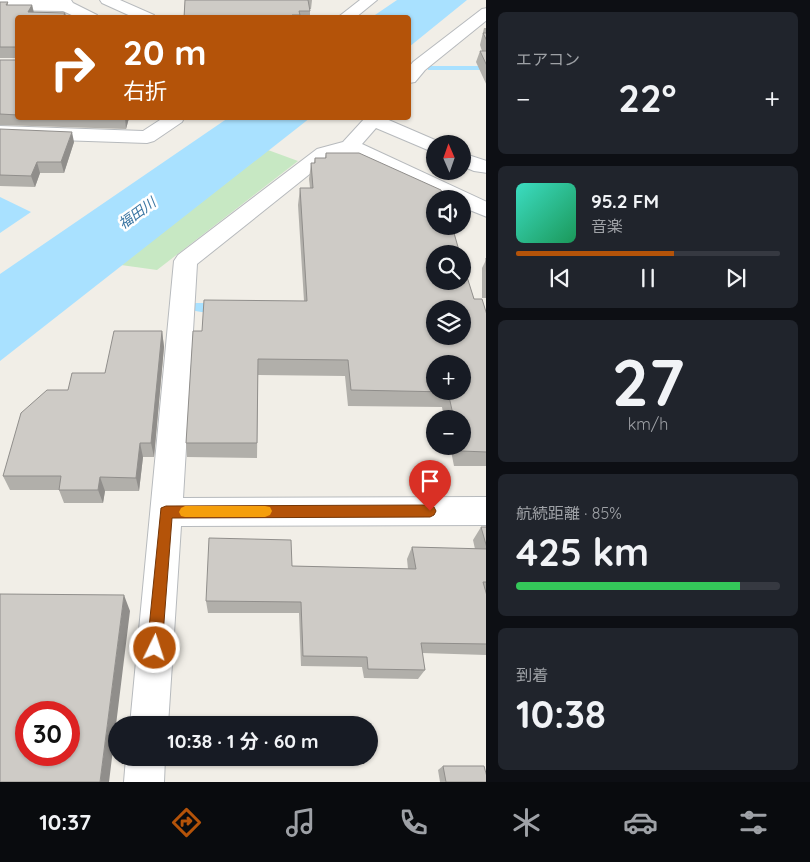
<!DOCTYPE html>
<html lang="ja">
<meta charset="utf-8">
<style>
body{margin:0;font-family:Quicksand,"Noto Sans JP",sans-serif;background:#20242c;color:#f1f3f6;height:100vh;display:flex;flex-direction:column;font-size:19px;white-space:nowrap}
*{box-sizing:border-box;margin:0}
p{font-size:16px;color:#9ea1a6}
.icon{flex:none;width:28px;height:28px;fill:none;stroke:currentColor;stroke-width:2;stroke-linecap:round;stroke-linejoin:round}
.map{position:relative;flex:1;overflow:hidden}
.details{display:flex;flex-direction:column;gap:12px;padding:12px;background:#0d0f14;width:324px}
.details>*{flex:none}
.top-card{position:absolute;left:15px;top:15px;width:396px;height:105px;border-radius:5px;box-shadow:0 1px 4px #0004;background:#b45309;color:#fff;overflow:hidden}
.needle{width:32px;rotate:358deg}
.fabs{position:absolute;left:426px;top:135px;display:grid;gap:10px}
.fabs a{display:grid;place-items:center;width:45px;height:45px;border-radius:50%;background:#171b24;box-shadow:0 1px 4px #0004;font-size:25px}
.speed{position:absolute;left:15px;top:701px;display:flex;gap:10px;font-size:25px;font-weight:700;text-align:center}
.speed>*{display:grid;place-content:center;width:65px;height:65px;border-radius:50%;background:#171b24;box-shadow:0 1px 4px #0004;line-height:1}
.speed .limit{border:8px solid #d22;background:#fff;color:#111}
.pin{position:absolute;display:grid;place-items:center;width:42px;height:42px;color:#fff;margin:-51px -21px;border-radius:50% 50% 50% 0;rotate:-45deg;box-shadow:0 0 5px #0007}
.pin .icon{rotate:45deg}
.me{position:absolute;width:55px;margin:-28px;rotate:4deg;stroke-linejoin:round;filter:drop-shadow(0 0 4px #0008)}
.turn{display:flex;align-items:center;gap:18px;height:105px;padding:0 25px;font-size:22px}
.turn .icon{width:65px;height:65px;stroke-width:2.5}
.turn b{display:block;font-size:35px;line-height:42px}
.big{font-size:38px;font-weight:700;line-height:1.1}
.details .tile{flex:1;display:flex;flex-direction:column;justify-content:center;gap:8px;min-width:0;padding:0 18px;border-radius:8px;background:#20242c}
.details .dial{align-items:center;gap:0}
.dial b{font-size:65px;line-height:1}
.song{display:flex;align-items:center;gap:15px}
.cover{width:60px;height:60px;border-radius:8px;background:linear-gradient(135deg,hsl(170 70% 55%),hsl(150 70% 35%))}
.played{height:5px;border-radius:2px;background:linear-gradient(90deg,#b45309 60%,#363941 60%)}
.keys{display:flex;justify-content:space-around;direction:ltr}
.heat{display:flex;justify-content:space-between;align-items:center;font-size:28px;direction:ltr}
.charge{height:8px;border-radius:4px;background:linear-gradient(90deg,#34c759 85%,#363941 0)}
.trip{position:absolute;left:108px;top:716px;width:270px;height:50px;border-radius:25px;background:#171b24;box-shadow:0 1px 4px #0004;font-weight:700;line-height:50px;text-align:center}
.tabs{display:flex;height:80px;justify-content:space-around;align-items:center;background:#090b0e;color:#9ea1a6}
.tabs .icon{width:35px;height:35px}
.tabs .on{color:#b45309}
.tabs b{font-size:22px;color:#f1f3f6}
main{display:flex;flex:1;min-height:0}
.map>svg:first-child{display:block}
.green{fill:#c7e8c3}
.water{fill:#a9e1ff}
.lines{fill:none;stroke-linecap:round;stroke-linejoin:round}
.stream{fill:#a9e1ff;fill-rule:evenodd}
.minor-casing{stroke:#b7babd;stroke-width:2}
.minor{fill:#fff;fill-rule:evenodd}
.wall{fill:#b1afaa}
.shaded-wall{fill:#908e8b}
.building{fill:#cecbc6;stroke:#908e8b;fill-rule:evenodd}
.route{fill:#b45309;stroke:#753606}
.slow{fill:#f59e0b}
.labels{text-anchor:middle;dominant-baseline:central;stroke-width:5;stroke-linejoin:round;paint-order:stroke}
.far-water-label{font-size:14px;font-style:italic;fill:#3c77a3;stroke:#fff}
</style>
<main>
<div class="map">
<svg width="487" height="782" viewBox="0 0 487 782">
<rect width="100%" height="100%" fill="#f1eee7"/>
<path class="green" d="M268,150L298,161L157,270L121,265Z"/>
<path class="water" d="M397,0H467L409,47V18L372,17Z
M228,118H310L0,361V274Z
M0,197L31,212L0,233Z"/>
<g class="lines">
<path class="stream" d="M428,66H487V70H428Z
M194,303H221L227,307C221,314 194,314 188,307Z"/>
<defs>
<path id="minor" d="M0,0H71L73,3L97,15L99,18H78L63,11L0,10Z
M100,0H120L154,15L156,18H135L102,3Z
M360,0H377L355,18H337Z
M487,8V20L425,70L415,82L409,83V67L413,62L482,9Z
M163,118H184L182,122L154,141L147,143L0,138V126L143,131Z
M365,118H384L442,143L435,144V153L376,128L362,144L487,202V217L462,207V199H444L348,153L331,157L197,264L183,498L487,497V525L181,526L168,725H130L174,261L178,255L317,149L343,142Z
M462,153L487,161V173L474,171L462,166Z
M126,758H165L164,782H124Z"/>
</defs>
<use href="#minor" class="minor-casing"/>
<use href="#minor" class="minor"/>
</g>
<path class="wall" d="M185,0H312L311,9H310V18H184Z
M0,2H8V5H32L34,12L65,13L66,15L18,18V118H129L126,129L0,125V60H17V58H0Z
M484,28H487V86L476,62L480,51H482L480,45Z
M0,129L74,142L64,173H40L35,187L0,186Z
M326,153L474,299L487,315V466H454L450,446H462V419H444L442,407L348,406L345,376L258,375L257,458L187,457L186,443L202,331L304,301L298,205L300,188H310L309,179L311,163H314L315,158H325Z
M487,258V298H482V268Z
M162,331L164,347L154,457H143L139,491H105L103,503H64L59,490H10L3,476L68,390L105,373Z
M481,527H487V655L422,653L425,670L418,679L364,678L362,667L301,666L299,613H208L206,601L292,566L408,569L407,559L412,547L475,549L473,540Z
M443,766L487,782H440L438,770Z"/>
<path class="shaded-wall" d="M32,5L34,15L28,12Z
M125,118H129L126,129Z
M72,132L74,142L64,173L61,162Z
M37,162L40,173L35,187L31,176Z
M162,331L164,347L154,457L151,443Z
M140,443L143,457L139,491L136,478Z
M100,477L105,491L103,503L98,490Z
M124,595L130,611L109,782H100Z"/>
<path class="building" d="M185,0H308L310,11H299L300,15H292L293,18H184Z
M0,2H8L6,5H32L28,12L65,13L64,15L72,16L71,18H18V115L0,114V60H17V47H0Z
M483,33H487V41Z
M480,51H487V66Z
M0,129L72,132L61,162H37L31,176L0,175Z
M326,153H359L441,190L444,199H435V226H452L460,254H435V281H462V261L474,299H482L487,315V452L461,451L459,446H462V419H454L448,392L351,390L348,360L258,359L257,443H186L193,331H202L204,300L307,301L300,188H313L311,163H315V158H326ZM435,309H462V336H435ZM435,364H462V391H435Z
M487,258V287L486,258Z
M114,331H162L151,443H140L136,478L100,477L98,490H59L61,476H3L21,413L47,390H68L72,373H105Z
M481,527H487V548Z
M209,538L291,540L292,566L416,569L412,547L487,549V582H483L487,596V644L421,643L425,670L368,669L367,657L303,656L301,602L206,601Z
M0,594L124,595L100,782H0ZM26,712H69V755H26Z
M443,766H484L487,777V782H446Z"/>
<path class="route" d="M430,505L434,507L436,511L434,515L430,517L172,518L162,648L160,653L155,655L150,653L147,648L161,508L166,506Z"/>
<path class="slow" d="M185,506H265L270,507L272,511L270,515L265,517H185L181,516L179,512L181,508Z"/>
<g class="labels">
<g class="far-water-label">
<text transform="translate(137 213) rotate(-36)">福田川</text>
</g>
</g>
</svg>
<div class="fabs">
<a><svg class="needle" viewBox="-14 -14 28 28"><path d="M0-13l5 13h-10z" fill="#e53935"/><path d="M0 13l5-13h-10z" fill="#9ea1a6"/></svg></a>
<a><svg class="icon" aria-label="sound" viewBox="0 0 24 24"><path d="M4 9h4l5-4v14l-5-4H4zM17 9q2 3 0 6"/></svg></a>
<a><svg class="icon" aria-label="search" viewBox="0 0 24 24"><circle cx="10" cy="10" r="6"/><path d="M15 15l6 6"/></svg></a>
<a><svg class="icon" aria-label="layers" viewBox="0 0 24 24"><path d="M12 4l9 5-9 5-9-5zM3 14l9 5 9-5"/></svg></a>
<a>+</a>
<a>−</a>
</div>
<div class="speed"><div class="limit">30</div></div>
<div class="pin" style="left:430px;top:511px;background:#d93025"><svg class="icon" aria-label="arrive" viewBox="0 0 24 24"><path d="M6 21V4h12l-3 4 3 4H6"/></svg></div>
<svg class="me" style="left:155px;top:648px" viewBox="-20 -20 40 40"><circle r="17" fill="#b45309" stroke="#fff" stroke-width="3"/><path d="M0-11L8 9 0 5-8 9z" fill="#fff"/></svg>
<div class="trip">10:38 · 1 分 · 60 m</div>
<div class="top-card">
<div class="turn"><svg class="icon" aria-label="right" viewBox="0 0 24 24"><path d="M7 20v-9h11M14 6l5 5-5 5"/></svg><div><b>20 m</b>右折</div></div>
</div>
</div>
<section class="details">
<div class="tile"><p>エアコン</p>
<div class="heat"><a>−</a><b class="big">22°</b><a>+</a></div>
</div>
<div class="tile">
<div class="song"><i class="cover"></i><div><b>95.2 FM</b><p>音楽</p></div></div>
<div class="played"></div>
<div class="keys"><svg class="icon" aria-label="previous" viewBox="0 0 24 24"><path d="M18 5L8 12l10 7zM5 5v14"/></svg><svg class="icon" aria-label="pause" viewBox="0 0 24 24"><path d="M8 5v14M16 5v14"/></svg><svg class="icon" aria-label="next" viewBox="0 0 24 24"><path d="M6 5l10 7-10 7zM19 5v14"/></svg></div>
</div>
<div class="tile dial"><b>27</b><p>km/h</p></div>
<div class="tile"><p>航続距離 · 85%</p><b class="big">425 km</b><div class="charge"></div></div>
<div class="tile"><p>到着</p><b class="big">10:38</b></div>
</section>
</main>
<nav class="tabs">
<b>10:37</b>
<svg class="icon on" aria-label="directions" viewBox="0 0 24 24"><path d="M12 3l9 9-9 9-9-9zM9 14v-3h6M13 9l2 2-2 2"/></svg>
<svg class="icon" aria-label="music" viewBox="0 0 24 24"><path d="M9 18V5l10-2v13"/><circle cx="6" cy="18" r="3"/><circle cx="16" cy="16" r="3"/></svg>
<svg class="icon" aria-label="phone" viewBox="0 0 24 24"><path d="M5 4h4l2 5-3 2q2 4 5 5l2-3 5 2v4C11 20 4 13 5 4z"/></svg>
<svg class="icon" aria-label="climate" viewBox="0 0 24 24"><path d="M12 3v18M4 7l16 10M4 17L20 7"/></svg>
<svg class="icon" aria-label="car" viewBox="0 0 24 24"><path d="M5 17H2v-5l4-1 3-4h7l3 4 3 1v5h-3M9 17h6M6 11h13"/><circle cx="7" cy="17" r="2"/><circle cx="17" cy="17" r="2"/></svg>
<svg class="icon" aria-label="filters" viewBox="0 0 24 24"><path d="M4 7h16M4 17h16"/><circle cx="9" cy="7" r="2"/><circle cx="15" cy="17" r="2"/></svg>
</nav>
